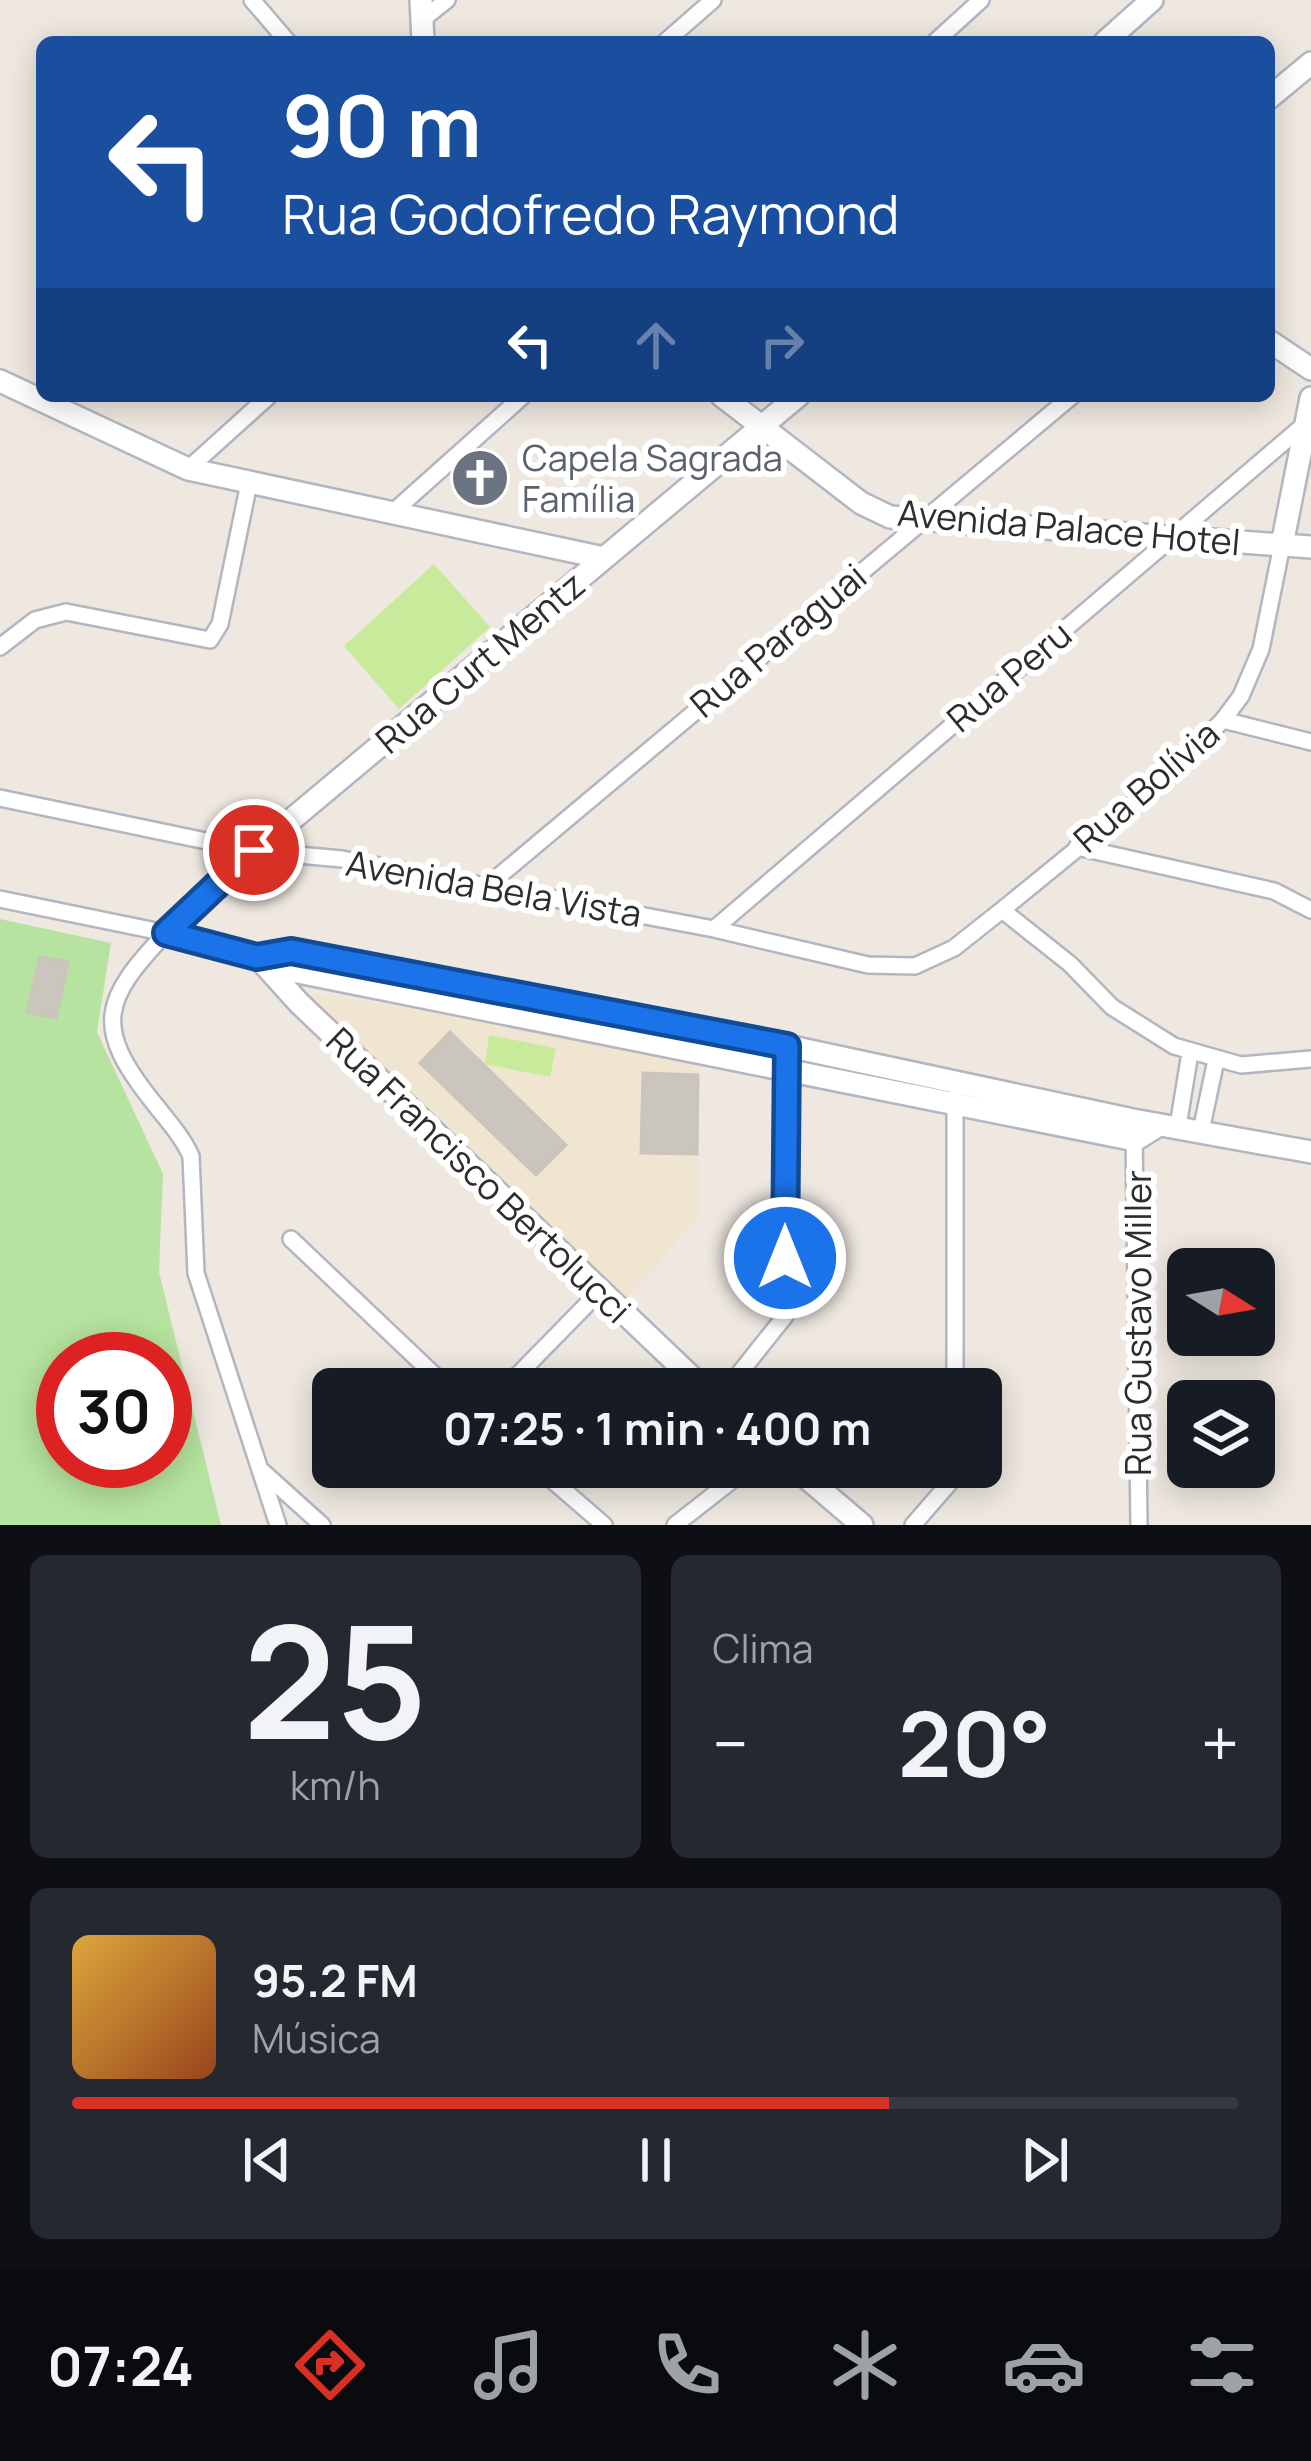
<!DOCTYPE html>
<html lang="pt">
<meta charset="utf-8">
<style>
body{margin:0;font-family:Manrope,sans-serif;background:#242831;color:#f1f3f6;height:100vh;display:flex;flex-direction:column;font-size:45px;white-space:nowrap}
*{box-sizing:border-box;margin:0}
p{font-size:39px;color:#9ea1a6}
.icon{flex:none;width:66px;height:66px;fill:none;stroke:currentColor;stroke-width:2;stroke-linecap:round;stroke-linejoin:round}
.map{position:relative;height:1525px;overflow:hidden}
.panel{display:flex;flex-direction:column;gap:30px;padding:30px;background:#0d0f14;flex:1}
.panel>*{flex:none}
.hud{position:absolute;left:36px;top:36px;width:1239px;height:366px;border-radius:18px;box-shadow:0 6px 30px #0003;background:#1a4fa0;color:#fff;overflow:hidden}
.needle{width:78px;rotate:101deg}
.fabs{position:absolute;left:1167px;top:1248px;display:grid;gap:24px}
.fabs a{display:grid;place-items:center;width:108px;height:108px;border-radius:18px;background:#171b24;box-shadow:0 6px 30px #0003;font-size:60px}
.speed{position:absolute;left:36px;top:1332px;display:flex;gap:24px;font-size:60px;font-weight:700;text-align:center}
.speed>*{display:grid;place-content:center;width:156px;height:156px;border-radius:50%;background:#171b24;box-shadow:0 6px 30px #0003;line-height:1}
.speed .limit{border:18px solid #d22;background:#fff;color:#111}
.pin{position:absolute;display:grid;place-items:center;width:102px;height:102px;color:#fff;margin:-51px;border:6px solid #fff;border-radius:50%;box-shadow:0 3px 12px #0007}
.me{position:absolute;width:132px;margin:-66px;rotate:0deg;stroke-linejoin:round;filter:drop-shadow(0 0 9px #0008)}
.turn{display:flex;align-items:center;gap:42px;height:252px;padding:0 48px;font-size:54px}
.turn .icon{width:156px;height:156px;stroke-width:2.5}
.turn b{display:block;font-size:84px;line-height:102px}
.lanes{display:flex;align-items:center;height:114px;padding:0 48px;background:#0003;justify-content:center;gap:60px;direction:ltr}
.lanes .off{opacity:.35}
.big{font-size:90px;font-weight:700;line-height:1.1}
.panel .widget{flex:1;display:flex;flex-direction:column;justify-content:center;gap:18px;min-width:0;padding:0 42px;border-radius:18px;background:#242831}
.panel .dial{align-items:center;gap:0}
.dial b{font-size:156px;line-height:1}
.song{display:flex;align-items:center;gap:36px}
.cover{width:144px;height:144px;border-radius:18px;background:linear-gradient(135deg,hsl(40 70% 55%),hsl(20 70% 35%))}
.played{height:12px;border-radius:6px;background:linear-gradient(90deg,#d93025 70%,#363941 70%)}
.keys{display:flex;justify-content:space-around;direction:ltr}
.heat{display:flex;justify-content:space-between;align-items:center;font-size:66px;direction:ltr}
.panel .tiles{flex:1;display:grid;gap:30px;grid-template-columns:1fr 1fr}
.widget:last-child{grid-column:span 2}
.trip{position:absolute;left:312px;top:1368px;width:690px;height:120px;border-radius:18px;background:#171b24;box-shadow:0 6px 30px #0003;font-weight:700;line-height:120px;text-align:center}
.tab-bar{display:flex;height:192px;justify-content:space-around;align-items:center;background:#090b0e;color:#9ea1a6}
.tab-bar .icon{width:84px;height:84px}
.tab-bar .active{color:#d93025}
.tab-bar b{font-size:54px;color:#f1f3f6}
.map>svg:first-child{display:block}
.education{fill:#efe5d1}
.green{fill:#b6e39f;fill-rule:evenodd}
.pitch{fill:#c8ea9b}
.building{fill:#cac6be;stroke:#cac4ba;stroke-width:3}
.lines{fill:none;stroke-linecap:round;stroke-linejoin:round}
.street-casing{stroke:#b3b6c0;stroke-width:20}
.secondary-casing{stroke:#b3b6c0;stroke-width:26}
.street{stroke:#fff;stroke-width:15}
.secondary{stroke:#fff;stroke-width:21}
.route-casing{stroke:#114b97;stroke-width:30}
.route{stroke:#1a73e8;stroke-width:21}
.labels{text-anchor:middle;dominant-baseline:central;stroke-width:12;stroke-linejoin:round;paint-order:stroke}
.worship-label{font-size:36px;fill:#5b616d;stroke:#fff;text-anchor:start}
.street-label{font-size:36px;fill:#2d2d2d;stroke:#fff}
</style>
<div class="map">
<svg width="1311" height="1525" viewBox="0 0 1311 1525">
<rect width="100%" height="100%" fill="#eee8e0"/>
<path class="education" d="M311,995L386,1004L699,1061L698,1217L627,1300L310,1000Z"/>
<path class="green" d="M0,919L111,943L97,1032L163,1174L159,1272L221,1525H0ZM63,1359H165V1461H63Z"/>
<path class="pitch" d="M434,564L490,627L399,709L344,646Z
M489,1035L556,1048L550,1077L485,1064Z"/>
<path class="building" d="M40,957L68,962L56,1018L27,1012Z
M450,1032L566,1145L536,1175L420,1063Z
M643,1073L698,1075L697,1154L641,1153Z"/>
<g class="lines">
<defs>
<path id="street" d="M252,0L288,42
M422,20L447,0
M665,42L713,0
M935,42L981,0
M188,469L269,396
M392,513L523,396
M0,647L35,620L66,612L210,640L220,624L249,483
M1223,720L1311,742
M0,798L254,851L342,859L714,929L868,965L915,966L954,948L1002,910L1171,772L1223,720L1241,696L1261,649L1282,545
M1077,847L1274,891L1311,910
M487,886L1072,396
M0,899L166,933
M1002,910L1070,964L1112,1007L1174,1046L1241,1065L1311,1059
M714,929L1305,424
M166,933C102,1000 93,1027 153,1102C167,1120 182,1136 191,1156L196,1273L278,1525
M955,1098V1389
M1178,1126L1190,1053
M1201,1131L1216,1060
M1134,1132L1139,1525
M291,1239L449,1389
M504,1389L601,1290
M727,1389L785,1316L787,1064
M537,1467L604,1525
M262,1471L322,1525
M675,1525L749,1467
M913,1525L952,1480L955,1467"/>
<path id="secondary" d="M421,0L423,42
M1105,42L1152,0
M1269,98L1311,63
M1269,341L1311,369
M0,381L188,469L604,558
M722,396L861,503L890,517L1311,547
M1282,545L1311,398
M166,933L258,957L288,970L1135,1140L1159,1125
M166,933L254,851L798,396
M258,957L291,951L326,957L787,1046L1133,1120L1311,1152
M262,962L299,1003L704,1389
M794,1467L862,1525"/>
</defs>
<use href="#street" class="street-casing"/>
<use href="#secondary" class="secondary-casing"/>
<use href="#street" class="street"/>
<use href="#secondary" class="secondary"/>
</g>
<g class="lines">
<defs>
<path id="route" d="M254,850L166,933L257,957L291,951L787,1046L785,1258"/>
</defs>
<use href="#route" class="route-casing"/>
<use href="#route" class="route"/>
</g>
<defs>
<symbol id="church-disc" viewBox="-11 -11 22 22"><circle r="9.5" fill="#6b7280" stroke="#fff"/><path d="M-1.2-6h2.4v3.5h3.3v2.4h-3.3V6h-2.4V-.1h-3.3v-2.4h3.3Z" fill="#fff"/></symbol>
</defs>
<g fill-rule="evenodd">
<use href="#church-disc" x="447" y="445" width="66" height="66"/>
</g>
<g class="labels">
<g class="worship-label">
<text x="522" y="457">Capela Sagrada<tspan x="522" dy="41">Família</tspan></text>
</g>
<g class="street-label">
<text transform="translate(1069 527) rotate(5)">Avenida Palace Hotel</text>
<text transform="translate(778 640) rotate(-40)">Rua Paraguai</text>
<text transform="translate(480 662) rotate(-40)">Rua Curt Mentz</text>
<text transform="translate(1009 676) rotate(-40)">Rua Peru</text>
<text transform="translate(1146 786) rotate(-41)">Rua Bolívia</text>
<text transform="translate(494 888) rotate(10)">Avenida Bela Vista</text>
<text transform="translate(479 1175) rotate(44)">Rua Francisco Bertolucci</text>
<text transform="translate(1137 1323) rotate(-90)">Rua Gustavo Miller</text>
</g>
</g>
</svg>
<div class="fabs">
<a><svg class="needle" viewBox="-14 -14 28 28"><path d="M0-13l5 13h-10z" fill="#e53935"/><path d="M0 13l5-13h-10z" fill="#9ea1a6"/></svg></a>
<a><svg class="icon" aria-label="layers" viewBox="0 0 24 24"><path d="M12 4l9 5-9 5-9-5zM3 14l9 5 9-5"/></svg></a>
</div>
<div class="speed"><div class="limit">30</div></div>
<div class="pin" style="left:254px;top:850px;background:#d93025"><svg class="icon" aria-label="arrive" viewBox="0 0 24 24"><path d="M6 21V4h12l-3 4 3 4H6"/></svg></div>
<svg class="me" style="left:785px;top:1258px" viewBox="-20 -20 40 40"><circle r="17" fill="#1a73e8" stroke="#fff" stroke-width="3"/><path d="M0-11L8 9 0 5-8 9z" fill="#fff"/></svg>
<div class="trip">07:25 · 1 min · 400 m</div>
<div class="hud">
<div class="turn"><svg class="icon" aria-label="left" viewBox="0 0 24 24"><path d="M17 20v-9H6M10 6l-5 5 5 5"/></svg><div><b>90 m</b>Rua Godofredo Raymond</div></div>
<div class="lanes"><svg class="icon" aria-label="left" viewBox="0 0 24 24"><path d="M17 20v-9H6M10 6l-5 5 5 5"/></svg><svg class="icon off" aria-label="ahead" viewBox="0 0 24 24"><path d="M12 20V5M6 11l6-6 6 6"/></svg><svg class="icon off" aria-label="right" viewBox="0 0 24 24"><path d="M7 20v-9h11M14 6l5 5-5 5"/></svg></div>
</div>
</div>
<section class="panel">
<div class="tiles">
<div class="widget dial"><b>25</b><p>km/h</p></div>
<div class="widget"><p>Clima</p>
<div class="heat"><a>−</a><b class="big">20°</b><a>+</a></div>
</div>
<div class="widget">
<div class="song"><i class="cover"></i><div><b>95.2 FM</b><p>Música</p></div></div>
<div class="played"></div>
<div class="keys"><svg class="icon" aria-label="previous" viewBox="0 0 24 24"><path d="M18 5L8 12l10 7zM5 5v14"/></svg><svg class="icon" aria-label="pause" viewBox="0 0 24 24"><path d="M8 5v14M16 5v14"/></svg><svg class="icon" aria-label="next" viewBox="0 0 24 24"><path d="M6 5l10 7-10 7zM19 5v14"/></svg></div>
</div>
</div>
</section>
<nav class="tab-bar">
<b>07:24</b>
<svg class="icon active" aria-label="directions" viewBox="0 0 24 24"><path d="M12 3l9 9-9 9-9-9zM9 14v-3h6M13 9l2 2-2 2"/></svg>
<svg class="icon" aria-label="music" viewBox="0 0 24 24"><path d="M9 18V5l10-2v13"/><circle cx="6" cy="18" r="3"/><circle cx="16" cy="16" r="3"/></svg>
<svg class="icon" aria-label="phone" viewBox="0 0 24 24"><path d="M5 4h4l2 5-3 2q2 4 5 5l2-3 5 2v4C11 20 4 13 5 4z"/></svg>
<svg class="icon" aria-label="climate" viewBox="0 0 24 24"><path d="M12 3v18M4 7l16 10M4 17L20 7"/></svg>
<svg class="icon" aria-label="car" viewBox="0 0 24 24"><path d="M5 17H2v-5l4-1 3-4h7l3 4 3 1v5h-3M9 17h6M6 11h13"/><circle cx="7" cy="17" r="2"/><circle cx="17" cy="17" r="2"/></svg>
<svg class="icon" aria-label="filters" viewBox="0 0 24 24"><path d="M4 7h16M4 17h16"/><circle cx="9" cy="7" r="2"/><circle cx="15" cy="17" r="2"/></svg>
</nav>
